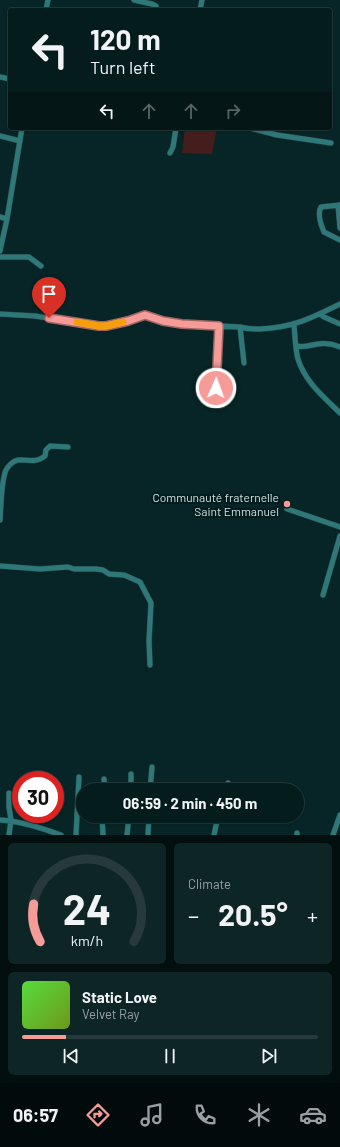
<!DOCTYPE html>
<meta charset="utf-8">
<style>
body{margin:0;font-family:Barlow,sans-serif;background:#0e2525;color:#f1f3f6;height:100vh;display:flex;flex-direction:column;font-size:15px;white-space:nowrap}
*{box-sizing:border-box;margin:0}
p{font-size:13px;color:#97a1a3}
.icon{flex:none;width:22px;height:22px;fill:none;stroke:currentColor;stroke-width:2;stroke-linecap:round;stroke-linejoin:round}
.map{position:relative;height:835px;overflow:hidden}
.drawer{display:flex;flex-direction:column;gap:8px;padding:8px;background:#030f0f;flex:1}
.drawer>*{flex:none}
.top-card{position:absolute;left:8px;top:8px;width:324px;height:122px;border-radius:4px;box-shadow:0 1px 3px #0004,0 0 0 1px #263a3b;background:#051c1c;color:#f1f3f6;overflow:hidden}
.speed{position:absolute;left:12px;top:771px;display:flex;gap:8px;font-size:20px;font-weight:700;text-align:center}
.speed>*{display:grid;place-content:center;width:52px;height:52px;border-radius:50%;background:#051c1c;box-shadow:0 1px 3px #0004,0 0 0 1px #263a3b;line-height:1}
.speed .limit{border:6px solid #d22;background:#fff;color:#111}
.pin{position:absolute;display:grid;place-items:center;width:34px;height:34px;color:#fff;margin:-41px -17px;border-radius:50% 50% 50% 0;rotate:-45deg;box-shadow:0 0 4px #0007}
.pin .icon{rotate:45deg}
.me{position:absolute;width:44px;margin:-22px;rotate:2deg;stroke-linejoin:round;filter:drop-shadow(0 0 3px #0008)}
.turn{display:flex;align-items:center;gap:14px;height:84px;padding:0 16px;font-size:18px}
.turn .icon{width:52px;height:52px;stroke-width:2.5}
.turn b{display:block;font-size:28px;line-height:34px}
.lanes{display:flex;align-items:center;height:38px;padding:0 16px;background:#0003;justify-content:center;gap:20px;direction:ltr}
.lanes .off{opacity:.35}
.big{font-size:30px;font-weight:700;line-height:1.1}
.drawer .widget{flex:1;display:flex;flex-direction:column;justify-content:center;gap:6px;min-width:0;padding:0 14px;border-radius:6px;background:#0e2525}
.drawer .dial{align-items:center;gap:0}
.dial svg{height:104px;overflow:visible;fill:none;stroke:#263a3b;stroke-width:7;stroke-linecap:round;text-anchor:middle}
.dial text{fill:#f1f3f6;stroke:none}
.song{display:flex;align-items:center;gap:12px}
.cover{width:48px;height:48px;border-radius:6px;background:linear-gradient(135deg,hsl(110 70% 55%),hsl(80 70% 35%))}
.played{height:4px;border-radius:2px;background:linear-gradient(90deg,#f59b98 15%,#263a3b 15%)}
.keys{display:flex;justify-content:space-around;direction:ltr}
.heat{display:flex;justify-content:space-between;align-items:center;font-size:22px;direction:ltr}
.drawer .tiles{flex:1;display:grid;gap:8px;grid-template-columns:1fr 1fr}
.widget:last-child{grid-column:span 2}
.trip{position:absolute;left:76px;top:783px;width:228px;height:40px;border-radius:20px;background:#051c1c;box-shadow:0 1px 3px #0004,0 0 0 1px #263a3b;font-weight:700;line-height:40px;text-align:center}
.tab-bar{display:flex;height:64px;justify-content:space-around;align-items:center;background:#020b0b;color:#97a1a3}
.tab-bar .icon{width:28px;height:28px}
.tab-bar .on{color:#f59b98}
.tab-bar b{font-size:18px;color:#f1f3f6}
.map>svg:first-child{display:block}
.green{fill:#461d1d}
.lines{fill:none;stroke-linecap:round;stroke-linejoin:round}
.minor-casing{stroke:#274344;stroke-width:6}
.minor{stroke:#2e787a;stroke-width:5}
.route-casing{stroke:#9f6563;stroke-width:10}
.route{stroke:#f59b98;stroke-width:7}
.slow{stroke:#f59e0b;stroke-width:7}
.poi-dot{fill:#f59b98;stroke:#001c1d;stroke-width:1.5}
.labels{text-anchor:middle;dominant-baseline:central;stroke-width:4;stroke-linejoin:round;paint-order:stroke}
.poi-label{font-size:12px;fill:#d0e1e1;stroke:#001c1d;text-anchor:end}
</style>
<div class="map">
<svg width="340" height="835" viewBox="0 0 340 835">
<rect width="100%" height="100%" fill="#072526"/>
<path class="green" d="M185,128H217L212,154L182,153Z"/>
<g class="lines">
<defs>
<path id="minor" d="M134,0L152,4L156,6L157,10
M46,10L48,0
M200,10L202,0
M0,77L10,79
M250,128L277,135L331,143
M0,136L20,141
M170,153L173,147L176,128
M338,205L340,228
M340,205L321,207C317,214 321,225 324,232L340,240
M0,217L7,219
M0,251L7,219L22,128
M0,257H29L41,266
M0,314L35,316L99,326H106L128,321L145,315L163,321L182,324L240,327C247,329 253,329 259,329C292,328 312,318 340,304
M320,314L324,317L340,324
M294,324C295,335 295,348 298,359C305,382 324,397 340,413
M240,327L244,363
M296,346C304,348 310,345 318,344C325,343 333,344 340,347
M216,388L219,326
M287,509L340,527
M0,520C1,508 1,481 6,470C8,466 13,461 18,460C28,459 35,464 45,456L46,450L50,446L68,447
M0,566L40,569L68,567L74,569H96L103,570L109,574L124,575L140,582L151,603L149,641L150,665
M323,595L340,536
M104,779L105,790
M131,790V774
M150,790L152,767
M226,790L228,783
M102,816L103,835
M0,820C21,821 42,828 61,835
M9,835L11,820L9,807V793
M76,835L79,777
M127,835L129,816
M148,835L149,816
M214,835L218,816
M297,835V833
M333,835L340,815"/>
</defs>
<use href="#minor" class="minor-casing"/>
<use href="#minor" class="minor"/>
</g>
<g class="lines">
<defs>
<path id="route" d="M49,318L99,326H106L128,321L145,315L163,321L182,324L219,326L216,388"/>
</defs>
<use href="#route" class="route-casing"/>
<use href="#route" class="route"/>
<path class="slow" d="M77,322L99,326H106L123,322"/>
</g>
<circle class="poi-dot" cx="287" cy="504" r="4"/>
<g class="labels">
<g class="poi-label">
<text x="279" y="497">Communauté fraternelle<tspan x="279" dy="14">Saint Emmanuel</tspan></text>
</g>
</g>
</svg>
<div class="speed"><div class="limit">30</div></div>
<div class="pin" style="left:49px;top:318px;background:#d93025"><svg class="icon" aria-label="arrive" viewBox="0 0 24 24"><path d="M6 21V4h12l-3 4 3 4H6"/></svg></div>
<svg class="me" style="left:216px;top:388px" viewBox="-20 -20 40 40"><circle r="17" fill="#f59b98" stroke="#fff" stroke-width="3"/><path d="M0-11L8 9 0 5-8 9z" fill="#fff"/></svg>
<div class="trip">06:59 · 2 min · 450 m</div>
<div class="top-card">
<div class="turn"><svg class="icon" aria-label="left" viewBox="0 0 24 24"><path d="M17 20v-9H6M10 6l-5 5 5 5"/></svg><div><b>120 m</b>Turn left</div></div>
<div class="lanes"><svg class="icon" aria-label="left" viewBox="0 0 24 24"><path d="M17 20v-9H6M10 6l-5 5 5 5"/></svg><svg class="icon off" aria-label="ahead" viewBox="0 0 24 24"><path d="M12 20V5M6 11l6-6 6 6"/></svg><svg class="icon off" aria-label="ahead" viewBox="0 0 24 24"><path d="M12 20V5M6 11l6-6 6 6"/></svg><svg class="icon off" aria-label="right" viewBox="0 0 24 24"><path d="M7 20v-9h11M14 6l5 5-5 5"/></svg></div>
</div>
</div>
<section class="drawer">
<div class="tiles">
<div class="widget dial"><svg viewBox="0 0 100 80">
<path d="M14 69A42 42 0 1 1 86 69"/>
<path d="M14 69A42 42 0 0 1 9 40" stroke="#f59b98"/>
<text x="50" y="56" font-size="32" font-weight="700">24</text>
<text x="50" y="72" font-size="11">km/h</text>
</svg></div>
<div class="widget"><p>Climate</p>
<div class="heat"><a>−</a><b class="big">20.5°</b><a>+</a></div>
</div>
<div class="widget">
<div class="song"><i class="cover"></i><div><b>Static Love</b><p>Velvet Ray</p></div></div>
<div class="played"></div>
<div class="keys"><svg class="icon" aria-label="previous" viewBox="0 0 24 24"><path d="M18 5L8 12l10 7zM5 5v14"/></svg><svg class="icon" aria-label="pause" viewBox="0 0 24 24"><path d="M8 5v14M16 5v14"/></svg><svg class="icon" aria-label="next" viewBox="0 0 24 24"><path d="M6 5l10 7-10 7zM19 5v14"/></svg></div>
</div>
</div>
</section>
<nav class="tab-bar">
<b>06:57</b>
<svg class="icon on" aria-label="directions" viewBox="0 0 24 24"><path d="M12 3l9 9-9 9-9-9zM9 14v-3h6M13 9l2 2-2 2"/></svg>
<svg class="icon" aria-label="music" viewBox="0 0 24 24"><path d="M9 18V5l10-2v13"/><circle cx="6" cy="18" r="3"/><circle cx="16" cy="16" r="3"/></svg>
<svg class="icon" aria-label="phone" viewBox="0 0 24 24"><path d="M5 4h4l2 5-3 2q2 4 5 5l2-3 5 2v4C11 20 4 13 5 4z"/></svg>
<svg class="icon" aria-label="climate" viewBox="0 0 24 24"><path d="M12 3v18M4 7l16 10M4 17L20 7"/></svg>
<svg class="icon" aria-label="car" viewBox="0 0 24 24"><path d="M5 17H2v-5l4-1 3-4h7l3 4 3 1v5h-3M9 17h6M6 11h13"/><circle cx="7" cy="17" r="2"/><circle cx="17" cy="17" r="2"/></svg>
</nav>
